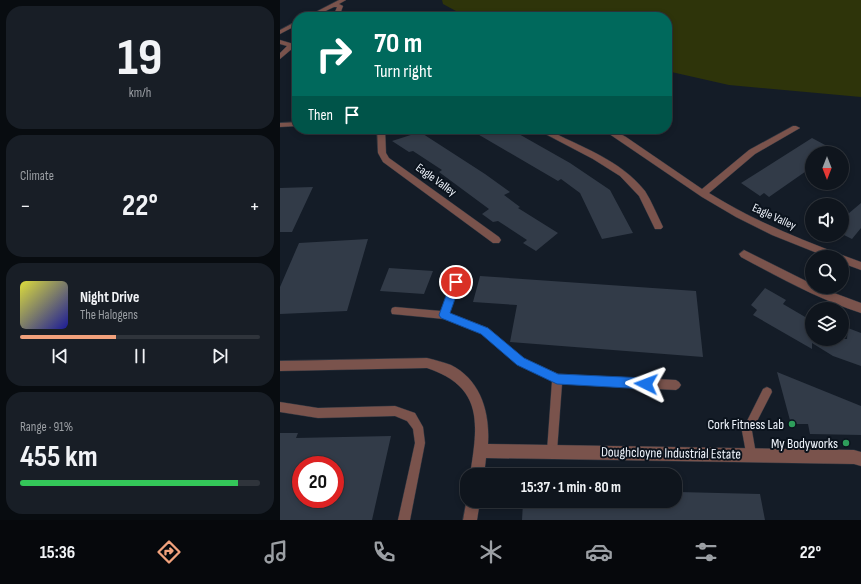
<!DOCTYPE html>
<meta charset="utf-8">
<style>
body{margin:0;font-family:"Sofia Sans Condensed",sans-serif;background:#181e26;color:#f1f3f6;height:100vh;display:flex;flex-direction:column;font-size:15px;white-space:nowrap}
*{box-sizing:border-box;margin:0}
p{font-size:13px;color:#9b9fa4}
.icon{flex:none;width:22px;height:22px;fill:none;stroke:currentColor;stroke-width:2;stroke-linecap:round;stroke-linejoin:round}
.map{position:relative;flex:1;overflow:hidden}
.side{display:flex;flex-direction:column;gap:6px;padding:6px;background:#080c10;width:280px}
.side>*{flex:none}
.banner{position:absolute;left:12px;top:12px;width:380px;height:122px;border-radius:16px;box-shadow:0 2px 6px #0003,0 0 0 1px #2f343b;background:#00695c;color:#fff;overflow:hidden}
.needle{width:26px;rotate:180deg}
.fabs{position:absolute;left:525px;top:146px;display:grid;gap:8px}
.fabs a{display:grid;place-items:center;width:44px;height:44px;border-radius:50%;background:#0f151d;box-shadow:0 2px 6px #0003,0 0 0 1px #2f343b;font-size:20px}
.speed{position:absolute;left:12px;top:456px;display:flex;gap:8px;font-size:20px;font-weight:700;text-align:center}
.speed>*{display:grid;place-content:center;width:52px;height:52px;border-radius:50%;background:#0f151d;box-shadow:0 2px 6px #0003,0 0 0 1px #2f343b;line-height:1}
.speed .limit{border:6px solid #d22;background:#fff;color:#111}
.pin{position:absolute;display:grid;place-items:center;width:34px;height:34px;color:#fff;margin:-17px;border:2px solid #fff;border-radius:50%;box-shadow:0 1px 4px #0007}
.me{position:absolute;width:44px;margin:-22px;rotate:273deg;stroke-linejoin:round;filter:drop-shadow(0 0 3px #0008)}
.turn{display:flex;align-items:center;gap:14px;height:84px;padding:0 16px;font-size:18px}
.turn .icon{width:52px;height:52px;stroke-width:2.5}
.turn b{display:block;font-size:28px;line-height:34px}
.then{display:flex;align-items:center;height:38px;padding:0 16px;background:#0003;gap:8px;font-size:15px}
.big{font-size:30px;font-weight:700;line-height:1.1}
.side .widget{flex:1;display:flex;flex-direction:column;justify-content:center;gap:6px;min-width:0;padding:0 14px;border-radius:16px;background:#181e26}
.side .dial{align-items:center;gap:0}
.dial b{font-size:52px;line-height:1}
.song{display:flex;align-items:center;gap:12px}
.cover{width:48px;height:48px;border-radius:6px;background:linear-gradient(135deg,hsl(60 70% 55%),hsl(240 70% 35%))}
.played{height:4px;border-radius:2px;background:linear-gradient(90deg,#f1a17c 40%,#2f343b 40%)}
.keys{display:flex;justify-content:space-around;direction:ltr}
.heat{display:flex;justify-content:space-between;align-items:center;font-size:22px;direction:ltr}
.charge{height:6px;border-radius:3px;background:linear-gradient(90deg,#34c759 91%,#2f343b 0)}
.trip{position:absolute;left:180px;top:468px;width:222px;height:40px;border-radius:16px;background:#0f151d;box-shadow:0 2px 6px #0003,0 0 0 1px #2f343b;font-weight:700;line-height:40px;text-align:center}
.tab-bar{display:flex;height:64px;justify-content:space-around;align-items:center;background:#06080c;color:#9b9fa4}
.tab-bar .icon{width:28px;height:28px}
.tab-bar .current{color:#f1a17c}
.tab-bar b{font-size:18px;color:#f1f3f6}
main{display:flex;flex:1;min-height:0}
.map>svg:first-child{display:block}
.green{fill:#2e340a}
.building{fill:#323b48;fill-rule:evenodd}
.lines{fill:none;stroke-linecap:round;stroke-linejoin:round}
.service-casing{stroke:#2e3641;stroke-width:1}
.minor-casing{stroke:#2e3641;stroke-width:1}
.service{fill:#7a534c;fill-rule:evenodd}
.minor{fill:#7a534c;fill-rule:evenodd}
.route{fill:#1a73e8;stroke:#114b97}
.leisure-dot{fill:#2e9e5b;stroke:#0b131d;stroke-width:1.5}
.labels{text-anchor:middle;dominant-baseline:central;stroke-width:4;stroke-linejoin:round;paint-order:stroke}
.street-label{font-size:12px;fill:#eff4fc;stroke:#0b131d}
.near-poi-label{font-size:14px;fill:#eff4fc;stroke:#0b131d;text-anchor:end}
.near-street-label{font-size:14px;fill:#eff4fc;stroke:#0b131d}
</style>
<main>
<section class="side">
<div class="widget dial"><b>19</b><p>km/h</p></div>
<div class="widget"><p>Climate</p>
<div class="heat"><a>−</a><b class="big">22°</b><a>+</a></div>
</div>
<div class="widget">
<div class="song"><i class="cover"></i><div><b>Night Drive</b><p>The Halogens</p></div></div>
<div class="played"></div>
<div class="keys"><svg class="icon" aria-label="previous" viewBox="0 0 24 24"><path d="M18 5L8 12l10 7zM5 5v14"/></svg><svg class="icon" aria-label="pause" viewBox="0 0 24 24"><path d="M8 5v14M16 5v14"/></svg><svg class="icon" aria-label="next" viewBox="0 0 24 24"><path d="M6 5l10 7-10 7zM19 5v14"/></svg></div>
</div>
<div class="widget"><p>Range · 91%</p><b class="big">455 km</b><div class="charge"></div></div>
</section>
<div class="map">
<svg width="581" height="520" viewBox="0 0 581 520">
<rect width="100%" height="100%" fill="#141c27"/>
<path class="green" d="M162,0H581V97L449,85L387,71V17H187L163,4Z"/>
<path class="building" d="M189,129H230L290,163L330,190L353,233L322,239L300,193L281,179L278,181Z
M140,132L205,174L230,192L224,195L240,207L238,208L278,233L256,251L243,243L247,240L218,221L213,222L202,214L209,209L159,172L162,170L133,151L129,152L112,141Z
M532,138L560,153H532V167L489,197L484,193L480,196L461,183Z
M33,187L12,232H0V188Z
M581,203V228L572,239L562,234V219Z
M88,239L67,311L0,314V287L19,243Z
M109,268L153,271L144,294L100,291Z
M200,276L416,291L423,357L230,342L237,305L193,302Z
M485,288L506,300L503,304L532,321V339H567L568,328L581,333V366L553,356L532,343V349L473,315L477,310L471,305Z
M497,372L581,406V435L530,434L528,424H511Z
M0,433H18L16,438L111,436L92,520H0ZM21,465H55V499H21Z
M398,492L480,494L485,520H242L243,503L306,506V502L340,503V501H398Z"/>
<g class="lines">
<defs>
<path id="service" d="M176,279L179,280L180,282L169,313L208,328L243,358L278,374L396,380L399,382L401,385L399,388L396,390L282,384L277,451L276,455L272,456L268,455L267,451L272,381L237,364L202,334L164,319L112,314L111,311L112,308L115,307L161,311L172,282L173,280Z
M487,387L491,389L492,392L472,431L476,454L475,458L471,459L467,458L462,431L483,389Z
M0,402L38,408L115,406L135,413L143,427L145,443L130,520H118L135,443L133,429L127,421L115,416L38,418L0,412Z"/>
<path id="minor" d="M59,0H66L59,4L63,6L59,17H53L57,7H54L33,17H26Z
M152,14L154,15L155,17H149Z
M17,21V25L0,34V30Z
M0,40L17,45V49L13,48L0,59V53L7,46L0,44Z
M17,122V126L0,127V123Z
M513,126H516L520,128L475,154L429,193C477,223 529,243 581,262V270L562,263V257H547L492,235L456,217L422,197L322,129H331L346,137L422,189L469,150Z
M97,129H105L106,153L109,158L219,237L221,240L219,243H213L103,162L98,153Z
M256,129H266C299,146 341,160 365,191C372,202 377,215 383,227L381,229H375L359,196L340,176L313,159Z
M464,250L532,284V287H538L581,303V313C538,299 500,278 461,257L459,254Z
M147,358C155,360 163,362 171,365C201,380 210,413 208,444L574,450L581,452V466L574,464L206,458L204,475H190C198,424 204,387 147,368L0,371V361Z
M187,498V501H200L197,520H183Z"/>
</defs>
<use href="#service" class="service-casing"/>
<use href="#minor" class="minor-casing"/>
<use href="#service" class="service"/>
<use href="#minor" class="minor"/>
</g>
<path class="route" d="M176,279L181,282L170,313L208,328L244,358L278,374L366,378L370,380L372,384L370,387L366,389L277,384L237,365L201,334L161,318L159,315L171,282Z"/>
<g class="leisure-dot">
<circle cx="512" cy="424" r="4"/>
<circle cx="566" cy="443" r="4"/>
</g>
<g class="labels">
<g class="street-label">
<text transform="translate(156 180) rotate(36)">Eagle Valley</text>
<text transform="translate(494 217) rotate(25)">Eagle Valley</text>
</g>
<g class="near-poi-label">
<text x="504" y="424">Cork Fitness Lab</text>
<text x="558" y="443">My Bodyworks</text>
</g>
<g class="near-street-label">
<text transform="translate(391 453) rotate(1)">Doughcloyne Industrial Estate</text>
</g>
</g>
</svg>
<div class="fabs">
<a><svg class="needle" viewBox="-14 -14 28 28"><path d="M0-13l5 13h-10z" fill="#e53935"/><path d="M0 13l5-13h-10z" fill="#9b9fa4"/></svg></a>
<a><svg class="icon" aria-label="sound" viewBox="0 0 24 24"><path d="M4 9h4l5-4v14l-5-4H4zM17 9q2 3 0 6"/></svg></a>
<a><svg class="icon" aria-label="search" viewBox="0 0 24 24"><circle cx="10" cy="10" r="6"/><path d="M15 15l6 6"/></svg></a>
<a><svg class="icon" aria-label="layers" viewBox="0 0 24 24"><path d="M12 4l9 5-9 5-9-5zM3 14l9 5 9-5"/></svg></a>
</div>
<div class="speed"><div class="limit">20</div></div>
<div class="pin" style="left:176px;top:282px;background:#d93025"><svg class="icon" aria-label="arrive" viewBox="0 0 24 24"><path d="M6 21V4h12l-3 4 3 4H6"/></svg></div>
<svg class="me" style="left:366px;top:384px" viewBox="-20 -20 40 40"><path d="M0-17L14 15 0 8-14 15z" fill="#1a73e8" stroke="#fff" stroke-width="4"/></svg>
<div class="trip">15:37 · 1 min · 80 m</div>
<div class="banner">
<div class="turn"><svg class="icon" aria-label="right" viewBox="0 0 24 24"><path d="M7 20v-9h11M14 6l5 5-5 5"/></svg><div><b>70 m</b>Turn right</div></div>
<div class="then">Then<svg class="icon" aria-label="arrive" viewBox="0 0 24 24"><path d="M6 21V4h12l-3 4 3 4H6"/></svg></div>
</div>
</div>
</main>
<nav class="tab-bar">
<b>15:36</b>
<svg class="icon current" aria-label="directions" viewBox="0 0 24 24"><path d="M12 3l9 9-9 9-9-9zM9 14v-3h6M13 9l2 2-2 2"/></svg>
<svg class="icon" aria-label="music" viewBox="0 0 24 24"><path d="M9 18V5l10-2v13"/><circle cx="6" cy="18" r="3"/><circle cx="16" cy="16" r="3"/></svg>
<svg class="icon" aria-label="phone" viewBox="0 0 24 24"><path d="M5 4h4l2 5-3 2q2 4 5 5l2-3 5 2v4C11 20 4 13 5 4z"/></svg>
<svg class="icon" aria-label="climate" viewBox="0 0 24 24"><path d="M12 3v18M4 7l16 10M4 17L20 7"/></svg>
<svg class="icon" aria-label="car" viewBox="0 0 24 24"><path d="M5 17H2v-5l4-1 3-4h7l3 4 3 1v5h-3M9 17h6M6 11h13"/><circle cx="7" cy="17" r="2"/><circle cx="17" cy="17" r="2"/></svg>
<svg class="icon" aria-label="filters" viewBox="0 0 24 24"><path d="M4 7h16M4 17h16"/><circle cx="9" cy="7" r="2"/><circle cx="15" cy="17" r="2"/></svg>
<b>22°</b>
</nav>
